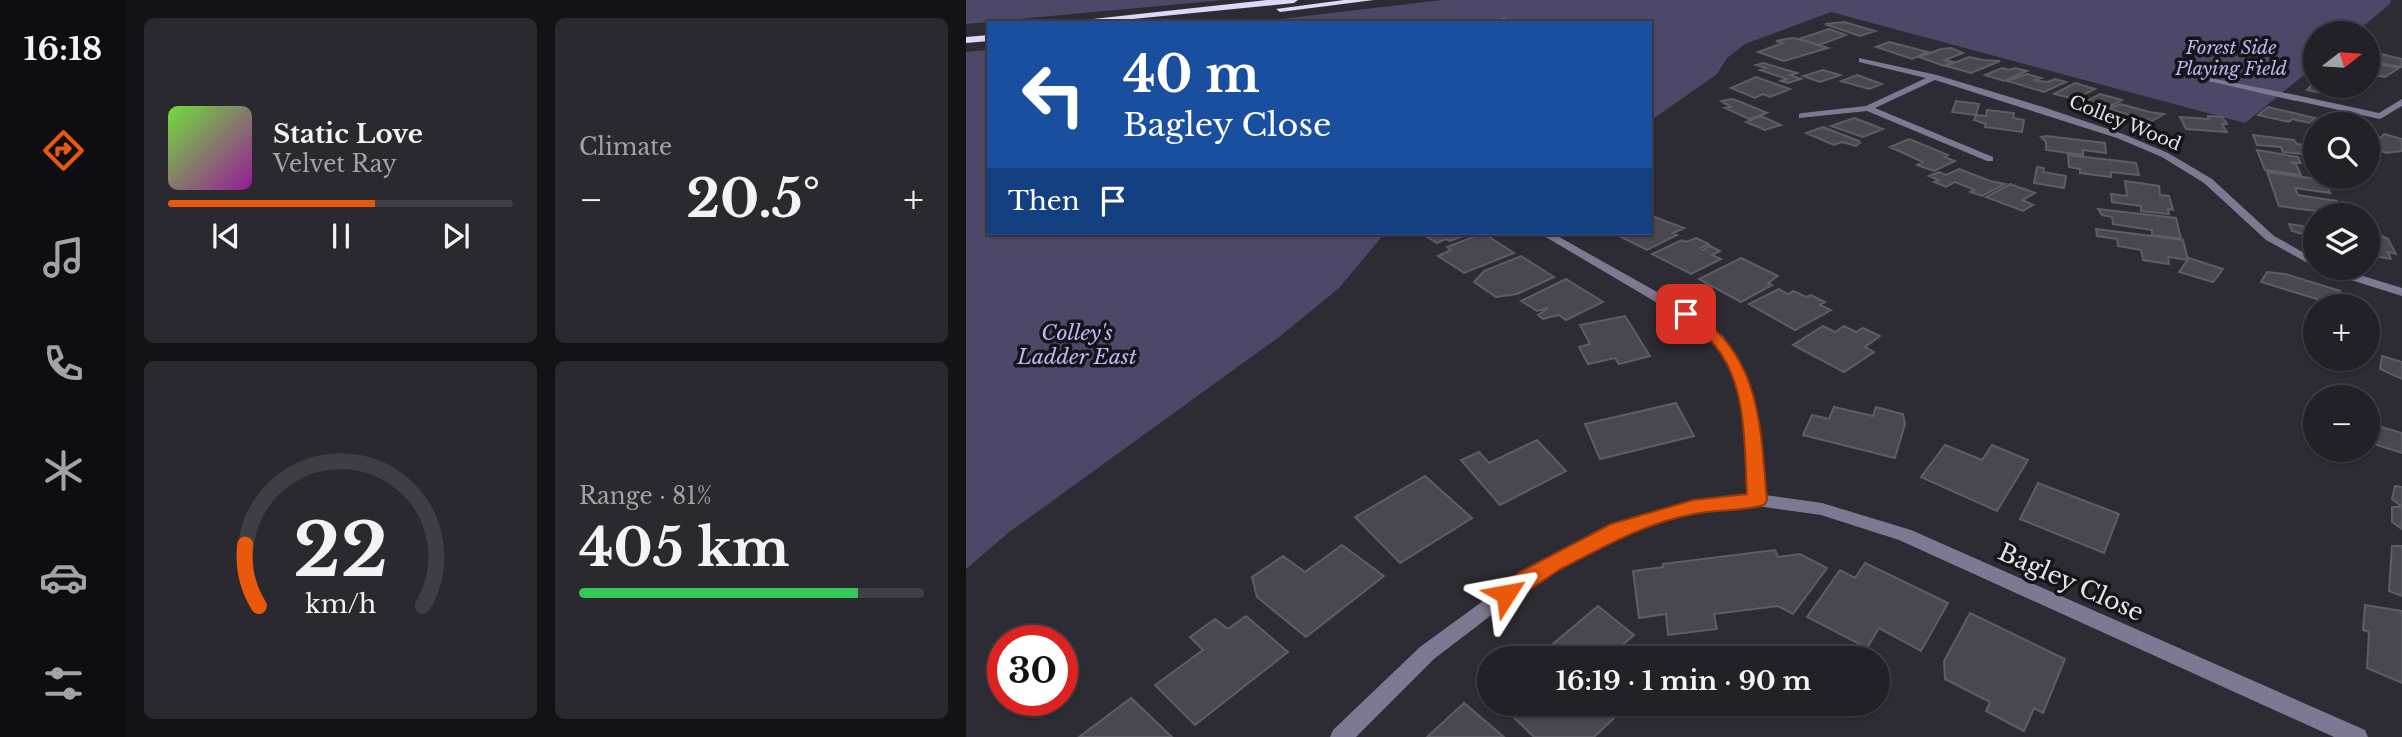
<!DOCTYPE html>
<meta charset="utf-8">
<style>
body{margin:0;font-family:"Libre Baskerville",serif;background:#2a292f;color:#f1f3f6;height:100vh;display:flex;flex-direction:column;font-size:26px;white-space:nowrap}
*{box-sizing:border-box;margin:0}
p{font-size:23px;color:#a2a3a7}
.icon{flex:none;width:38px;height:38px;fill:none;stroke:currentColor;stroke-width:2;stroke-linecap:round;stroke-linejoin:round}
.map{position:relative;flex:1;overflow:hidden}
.side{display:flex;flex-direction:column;gap:18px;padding:18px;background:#131215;width:840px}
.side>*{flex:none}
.top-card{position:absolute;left:21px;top:21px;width:665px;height:214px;border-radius:0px;box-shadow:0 2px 5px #0004,0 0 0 2px #3f3e44;background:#1a4fa0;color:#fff;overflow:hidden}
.needle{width:46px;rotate:73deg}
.buttons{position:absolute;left:1337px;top:21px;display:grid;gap:14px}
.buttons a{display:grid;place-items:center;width:77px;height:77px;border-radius:50%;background:#222127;box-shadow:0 2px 5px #0004,0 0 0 2px #3f3e44;font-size:35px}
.speed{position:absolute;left:21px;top:625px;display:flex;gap:14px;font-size:35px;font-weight:700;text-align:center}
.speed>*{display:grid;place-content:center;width:91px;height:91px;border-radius:50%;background:#222127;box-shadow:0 2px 5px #0004,0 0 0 2px #3f3e44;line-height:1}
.speed .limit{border:10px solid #d22;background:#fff;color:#111}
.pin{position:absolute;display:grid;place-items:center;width:60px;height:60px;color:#fff;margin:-30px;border-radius:14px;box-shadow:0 4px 10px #0006}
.me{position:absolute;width:77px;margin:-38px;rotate:56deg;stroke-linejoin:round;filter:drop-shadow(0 0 5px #0008)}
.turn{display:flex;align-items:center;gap:24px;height:147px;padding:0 21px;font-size:32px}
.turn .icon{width:91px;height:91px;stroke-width:2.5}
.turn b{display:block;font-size:49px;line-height:60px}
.then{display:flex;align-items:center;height:66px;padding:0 21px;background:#0003;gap:14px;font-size:26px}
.big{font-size:52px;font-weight:800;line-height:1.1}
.side .widget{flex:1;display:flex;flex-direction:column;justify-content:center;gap:10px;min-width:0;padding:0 24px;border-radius:10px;background:#2a292f}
.side .dial{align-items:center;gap:0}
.dial svg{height:182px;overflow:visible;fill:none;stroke:#3f3e44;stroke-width:7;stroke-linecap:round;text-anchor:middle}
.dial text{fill:#f1f3f6;stroke:none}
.song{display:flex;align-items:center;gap:21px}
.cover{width:84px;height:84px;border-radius:10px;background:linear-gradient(135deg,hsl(100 70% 55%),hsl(300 70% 35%))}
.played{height:7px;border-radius:4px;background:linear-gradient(90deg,#ea580c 60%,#3f3e44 60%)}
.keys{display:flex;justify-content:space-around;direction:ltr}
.heat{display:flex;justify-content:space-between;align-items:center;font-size:38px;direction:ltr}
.charge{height:10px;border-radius:5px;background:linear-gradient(90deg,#34c759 81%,#3f3e44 0)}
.side .tiles{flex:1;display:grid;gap:18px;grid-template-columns:repeat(2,1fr)}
.trip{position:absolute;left:511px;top:646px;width:413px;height:70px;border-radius:35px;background:#222127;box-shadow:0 2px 5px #0004,0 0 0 2px #3f3e44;font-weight:800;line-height:70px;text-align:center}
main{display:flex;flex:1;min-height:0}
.dock{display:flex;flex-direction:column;width:126px;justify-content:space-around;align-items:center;background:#0e0d10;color:#a2a3a7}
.dock .icon{width:49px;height:49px}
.dock .current{color:#ea580c}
.dock b{font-size:32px;color:#f1f3f6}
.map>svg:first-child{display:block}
.green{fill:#4d4867}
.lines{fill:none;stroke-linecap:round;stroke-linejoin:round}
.stream{fill:#6b6398;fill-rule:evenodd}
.building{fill:#494851;stroke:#5e5d66;stroke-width:2}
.service{fill:#7c7992;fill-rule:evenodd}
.minor{fill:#7c7992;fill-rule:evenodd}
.trunk{fill:#dcd8f8;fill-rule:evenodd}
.route{fill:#ea580c;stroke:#983908;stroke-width:2}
.labels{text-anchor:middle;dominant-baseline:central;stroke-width:7;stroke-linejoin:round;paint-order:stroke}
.far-park-label{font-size:18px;font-style:italic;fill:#beb6f5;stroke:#151519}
.far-street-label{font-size:18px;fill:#e4e3e9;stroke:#151519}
.park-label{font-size:21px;font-style:italic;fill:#beb6f5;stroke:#151519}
.near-street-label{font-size:24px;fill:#e4e3e9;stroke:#151519}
</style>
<main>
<nav class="dock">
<b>16:18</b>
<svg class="icon current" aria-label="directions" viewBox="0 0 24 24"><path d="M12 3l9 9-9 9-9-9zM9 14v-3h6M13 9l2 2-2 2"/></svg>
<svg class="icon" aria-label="music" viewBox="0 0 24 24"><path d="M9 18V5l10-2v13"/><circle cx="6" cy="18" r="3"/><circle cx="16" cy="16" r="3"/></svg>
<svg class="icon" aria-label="phone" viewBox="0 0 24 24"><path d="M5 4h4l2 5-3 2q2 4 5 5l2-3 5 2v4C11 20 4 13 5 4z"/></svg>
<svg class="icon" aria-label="climate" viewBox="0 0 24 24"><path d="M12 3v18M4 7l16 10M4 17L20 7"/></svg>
<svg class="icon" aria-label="car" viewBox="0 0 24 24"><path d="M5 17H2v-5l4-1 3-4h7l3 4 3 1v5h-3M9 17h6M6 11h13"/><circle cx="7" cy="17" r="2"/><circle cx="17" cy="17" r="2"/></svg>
<svg class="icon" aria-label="filters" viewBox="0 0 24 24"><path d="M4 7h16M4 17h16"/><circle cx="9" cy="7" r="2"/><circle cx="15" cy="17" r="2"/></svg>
</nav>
<section class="side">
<div class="tiles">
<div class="widget">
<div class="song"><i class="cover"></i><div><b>Static Love</b><p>Velvet Ray</p></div></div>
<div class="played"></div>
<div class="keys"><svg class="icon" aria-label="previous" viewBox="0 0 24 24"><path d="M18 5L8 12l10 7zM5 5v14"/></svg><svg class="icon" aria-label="pause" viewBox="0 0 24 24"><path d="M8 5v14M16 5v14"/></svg><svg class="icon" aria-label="next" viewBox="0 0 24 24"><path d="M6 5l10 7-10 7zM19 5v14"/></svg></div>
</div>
<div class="widget"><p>Climate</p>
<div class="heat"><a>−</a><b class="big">20.5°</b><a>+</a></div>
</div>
<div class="widget dial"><svg viewBox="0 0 100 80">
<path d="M14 69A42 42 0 1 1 86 69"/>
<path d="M14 69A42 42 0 0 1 8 42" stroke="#ea580c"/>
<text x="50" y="56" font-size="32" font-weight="700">22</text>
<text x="50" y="72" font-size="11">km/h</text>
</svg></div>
<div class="widget"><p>Range · 81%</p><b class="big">405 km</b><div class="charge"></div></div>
</div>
</section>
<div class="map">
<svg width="1436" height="737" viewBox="0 0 1436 737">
<rect width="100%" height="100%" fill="#2d2c34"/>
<path class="green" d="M0,0H258L0,24Z
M476,0H1425L1424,4L1389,33H1349V66L1279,123L865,12L779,44L761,58L751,74L684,121V23H281Z
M23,50V233H419L373,288L313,337L42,533L0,569V52Z"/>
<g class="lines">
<path class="stream" d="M535,18H539L544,23H537Z"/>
</g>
<path class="building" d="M878,22L909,31L894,36L859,24Z
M863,29L880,35L853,45L833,39Z
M826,38L832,39L862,48L818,61L792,52L817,43L810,41Z
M923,42L962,52L946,59L910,47Z
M985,48L997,53L979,60L987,62L978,66L953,57L975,49Z
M1415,54L1436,59V67L1407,62Z
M1003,57L1017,60L1034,61L1005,73L980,66Z
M797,63L831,73L824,75L835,79L822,83L815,81L821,79L794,70L800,68L790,65Z
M1402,64L1412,66L1414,64L1433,68L1419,77L1402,74Z
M1036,68L1043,70L1049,68L1061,71L1038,81L1019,75Z
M857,70L874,75L854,82L837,76Z
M1061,74L1075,78L1069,80L1072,81L1082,82L1089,79L1100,82L1078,92L1041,81Z
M891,75L916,84L903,89L875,81Z
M790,77L824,89L804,97L797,94L789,98L765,88Z
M1349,82V86H1388L1374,97L1341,90Z
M1109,83L1129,89L1109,99L1088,94Z
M1134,94L1156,100L1141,108L1119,102Z
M766,99L775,102L801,113L783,119L759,108L765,107L755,101Z
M990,101L1013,104L1010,115L986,112Z
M1154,104L1184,112L1198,114L1186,121L1143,109Z
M1302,107L1349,118L1343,123L1326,119L1323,122L1292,115Z
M1021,110L1048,113L1047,118L1058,120L1056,132L1019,127L1020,124L1008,120L1010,115L1020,116Z
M795,116L815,125L799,130L780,122Z
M1242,116L1256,117L1261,124H1256L1261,132L1220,129L1214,117L1243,119Z
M888,118L917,129L897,137L865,126Z
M857,127L893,141L894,143L890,146L876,142L868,145L840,133Z
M1418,134L1436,139V151L1420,153L1408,148L1411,145L1408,144Z
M1287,135L1328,140L1331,144L1346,146L1349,152L1342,151L1345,155L1317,152L1315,147L1291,145Z
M1080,136L1139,143L1140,153L1117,150V155L1080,150V142L1075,137Z
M943,139L982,155L978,157L989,161L968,171L951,165L957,162L924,147Z
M1291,150L1332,157L1335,163L1324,162L1330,164L1335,175L1299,170Z
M1102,155L1170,163L1173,175L1145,172V177L1114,173V169L1103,167Z
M1071,167L1078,168L1077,172L1100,176L1098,188L1068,183Z
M993,169L1024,181L1039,184L1016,196L1004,192L1009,190L989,182L980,187L968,182L973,180L963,176L973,172L980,175Z
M1301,172L1358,180L1364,193L1329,188L1332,195L1371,201L1378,215L1313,206Z
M1159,181L1193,186L1194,195L1203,196L1207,210L1202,209L1203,214L1175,211V206L1146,202L1145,194L1161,196Z
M1044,184L1069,193L1056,200L1067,205L1057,211L1020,197Z
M1132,209L1210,218L1215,239L1186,235V230L1147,224L1146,217L1136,215Z
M686,216L718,228L707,233L711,235L681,250L647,233H684Z
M1323,224L1349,228V238L1326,231Z
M1130,229L1217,240L1222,260L1202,257L1203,264L1177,260L1175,250L1152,246L1151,239L1131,236Z
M1402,230L1422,239L1430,254L1422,252L1425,259L1402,255Z
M455,233H505L484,241L480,239L471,243Z
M517,233L548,253L498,273L472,256L485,250L481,247Z
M730,238L743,244L735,248L737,250L744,246L754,251L746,255L755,259L725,274L686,254L716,240L720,242Z
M555,256L588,277L551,294L530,297L508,282L518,271Z
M775,258L812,276L802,283L806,285L775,302L733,279Z
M1223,258L1257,269L1247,282L1213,272Z
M1301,272L1319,274L1374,291L1371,298L1398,306H1374L1295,282Z
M600,279L637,302L600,320L593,315L577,319L572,315L582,308L571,311L555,301Z
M813,289L822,294L827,291L840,297L845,295L859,302L854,305L865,310L829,330L783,304Z
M659,316L684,356L653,364L649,358L622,364L613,347L624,344L614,325Z
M857,326L869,332L878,326L890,332L897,328L914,336L899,347L908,352L878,372L827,345Z
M1416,356L1436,362V379L1414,369Z
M710,403L728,436L634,459L619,424Z
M868,407L907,416L910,407L937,414L939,424L929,458L837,435L846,415L863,419Z
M1409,425L1436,433V453L1408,444Z
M571,440L600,471L534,505L495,460L513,452L523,463Z
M979,445L1016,460L1026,445L1062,460L1031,511L955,477Z
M459,476L506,518L434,563L389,517Z
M1072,483L1153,514L1138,553L1054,519Z
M1429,486L1436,487V507L1426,499Z
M1426,507H1436V529L1426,522Z
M376,545L418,576L340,637L291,597L286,577L317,556L339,572Z
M1426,546H1436V596L1423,591Z
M809,550L812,557L834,554L861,568L827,614L812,606L748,614L751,629L702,635L700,614L673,618L667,571L697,567V564Z
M899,563L982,603L955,651L913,628L901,648L841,617L874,570L889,578Z
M1399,605L1436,611V683L1401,668L1403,632L1397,630Z
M632,606L668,635L653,648L665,658H570Z
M1004,613L1099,659L1077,713L1068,708L1058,731L1020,711L1024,702L979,679L978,661Z
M280,616L322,652L229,725L189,685L237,650L224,637L249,619L262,629Z
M165,698L206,737H113Z
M498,703L538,737H461Z
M534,704H663L628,737H568Z"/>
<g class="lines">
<path class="service" d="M1244,78L1330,95L1334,98L1330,101L1247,82H1244Z"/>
<path class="minor" d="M893,58L971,75L1077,107L1157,134L1202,153L1246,179L1308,236L1349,259V267L1300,240L1238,183L1196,157L1151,138L969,80L909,108L1027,157V161H1021L901,111L833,118V114L836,113L900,106L960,78L893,62Z
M1330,95L1413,113L1436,99V106L1414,119L1327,100L1326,98Z
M573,233H586L725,311L757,336L778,370L791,409L799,495L856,503L945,530L1399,730L1402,737H1368L933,540L855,515L791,506L727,513L658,535L566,584L468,659L390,737H364L367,730L454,647L554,574L646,525L727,501L782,495L777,409L764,370L747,341L715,317Z
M1354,268H1371L1436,288V296L1356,271Z"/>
<path class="trunk" d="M301,0H332L328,3L126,23H90Z
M378,0H408L314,12L310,9Z
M23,35V41L0,43V37Z"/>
</g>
<path class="route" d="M720,310C728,312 735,319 742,324C796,366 795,438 801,500L798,505C775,512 751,509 728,514C679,523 637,547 593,570C578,579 547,605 532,600L529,594L532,588L552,573L645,524L727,500L781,494C778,445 782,380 745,341C736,332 724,325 714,317L712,314Z"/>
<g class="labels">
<g class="far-park-label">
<text x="1265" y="48">Forest Side<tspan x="1265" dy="21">Playing Field</tspan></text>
</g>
<g class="far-street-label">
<text transform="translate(1159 123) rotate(22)">Colley Wood</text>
</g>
<g class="park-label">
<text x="111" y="333">Colley's<tspan x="111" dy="24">Ladder East</tspan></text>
</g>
<g class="near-street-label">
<text transform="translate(1105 582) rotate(24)">Bagley Close</text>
</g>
</g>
</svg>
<div class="buttons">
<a><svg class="needle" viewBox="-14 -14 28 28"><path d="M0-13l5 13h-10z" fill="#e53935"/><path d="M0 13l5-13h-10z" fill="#a2a3a7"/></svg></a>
<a><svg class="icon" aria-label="search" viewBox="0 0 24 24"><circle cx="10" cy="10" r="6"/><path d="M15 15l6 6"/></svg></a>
<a><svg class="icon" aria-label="layers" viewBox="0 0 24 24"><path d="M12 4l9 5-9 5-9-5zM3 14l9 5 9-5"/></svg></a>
<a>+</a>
<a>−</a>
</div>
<div class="speed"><div class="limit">30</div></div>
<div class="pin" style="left:720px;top:314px;background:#d93025"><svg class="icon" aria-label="arrive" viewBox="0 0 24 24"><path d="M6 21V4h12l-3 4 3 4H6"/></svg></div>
<svg class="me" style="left:540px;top:594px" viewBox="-20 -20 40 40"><path d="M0-17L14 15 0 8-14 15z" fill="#ea580c" stroke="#fff" stroke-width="4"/></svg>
<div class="trip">16:19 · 1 min · 90 m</div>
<div class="top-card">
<div class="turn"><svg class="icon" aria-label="left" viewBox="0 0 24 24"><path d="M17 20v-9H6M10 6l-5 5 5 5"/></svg><div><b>40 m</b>Bagley Close</div></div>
<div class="then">Then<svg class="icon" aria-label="arrive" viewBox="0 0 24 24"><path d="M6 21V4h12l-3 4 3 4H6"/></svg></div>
</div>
</div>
</main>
